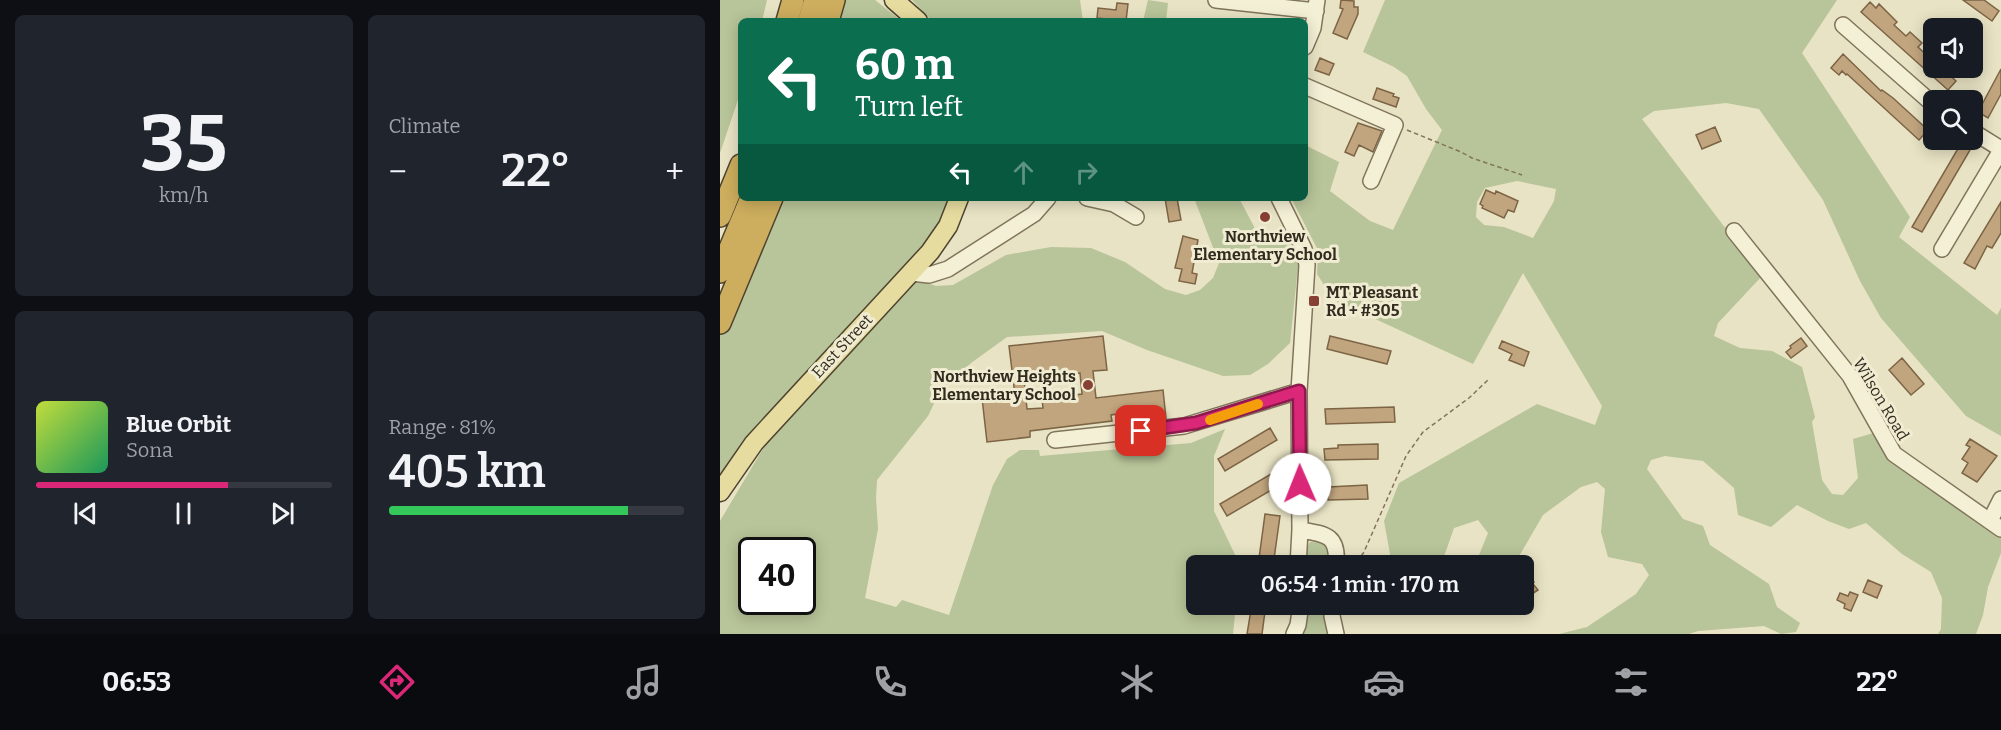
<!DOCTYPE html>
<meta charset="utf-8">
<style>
body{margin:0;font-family:Bitter,serif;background:#20242c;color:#f1f3f6;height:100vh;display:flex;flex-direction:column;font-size:22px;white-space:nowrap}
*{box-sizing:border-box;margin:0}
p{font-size:20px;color:#9ea1a6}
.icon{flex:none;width:33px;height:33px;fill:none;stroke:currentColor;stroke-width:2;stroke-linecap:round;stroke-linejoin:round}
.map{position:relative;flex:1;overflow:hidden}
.side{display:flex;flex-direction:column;gap:15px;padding:15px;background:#0d0f14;width:720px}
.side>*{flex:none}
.hud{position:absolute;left:18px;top:18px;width:570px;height:183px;border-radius:9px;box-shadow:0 3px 15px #0003;background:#0b6e4f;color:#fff;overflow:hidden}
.controls{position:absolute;left:1203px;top:18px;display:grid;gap:12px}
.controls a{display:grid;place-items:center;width:60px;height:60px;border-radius:9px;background:#171b24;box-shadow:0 3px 15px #0003;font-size:30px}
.speed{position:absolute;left:18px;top:537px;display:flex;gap:12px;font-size:30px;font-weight:700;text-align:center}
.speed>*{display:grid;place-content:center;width:78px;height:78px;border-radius:50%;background:#171b24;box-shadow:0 3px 15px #0003;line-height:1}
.speed .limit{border:3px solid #111;border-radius:9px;background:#fff;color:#111}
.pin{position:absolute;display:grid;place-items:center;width:51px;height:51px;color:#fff;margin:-26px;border-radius:12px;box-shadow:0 3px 9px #0006}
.me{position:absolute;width:66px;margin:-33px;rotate:359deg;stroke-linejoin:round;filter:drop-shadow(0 0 4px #0008)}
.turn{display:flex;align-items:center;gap:21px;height:126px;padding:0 18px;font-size:27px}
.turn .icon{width:78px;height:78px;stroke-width:2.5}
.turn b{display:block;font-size:42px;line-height:51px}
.lanes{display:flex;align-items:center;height:57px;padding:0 18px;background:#0003;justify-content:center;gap:30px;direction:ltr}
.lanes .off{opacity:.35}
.big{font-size:45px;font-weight:600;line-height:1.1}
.side .card{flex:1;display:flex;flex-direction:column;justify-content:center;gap:9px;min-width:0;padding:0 21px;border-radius:9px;background:#20242c}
.side .dial{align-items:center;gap:0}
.dial b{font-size:78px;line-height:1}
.song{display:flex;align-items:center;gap:18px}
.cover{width:72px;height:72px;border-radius:9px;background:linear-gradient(135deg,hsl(70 70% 55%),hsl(150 70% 35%))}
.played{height:6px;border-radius:3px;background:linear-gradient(90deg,#db2777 65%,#363941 65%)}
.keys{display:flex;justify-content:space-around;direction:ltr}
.heat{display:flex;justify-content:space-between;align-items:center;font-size:33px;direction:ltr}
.charge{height:9px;border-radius:4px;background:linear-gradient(90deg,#34c759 81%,#363941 0)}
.side .tiles{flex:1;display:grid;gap:15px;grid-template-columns:repeat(2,1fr)}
.trip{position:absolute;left:466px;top:555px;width:348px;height:60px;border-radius:9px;background:#171b24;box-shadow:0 3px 15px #0003;font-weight:600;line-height:60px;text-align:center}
.tabs{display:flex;height:96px;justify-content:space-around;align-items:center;background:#090b0e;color:#9ea1a6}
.tabs .icon{width:42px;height:42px}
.tabs .on{color:#db2777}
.tabs b{font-size:27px;color:#f1f3f6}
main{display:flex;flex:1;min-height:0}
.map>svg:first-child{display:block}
.green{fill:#b8c499;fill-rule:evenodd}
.building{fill:#c1a57e;stroke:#7c6445;stroke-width:1.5;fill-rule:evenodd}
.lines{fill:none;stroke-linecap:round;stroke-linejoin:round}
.minor-casing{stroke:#80755c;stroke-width:18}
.major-casing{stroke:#4e4330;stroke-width:21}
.highway-casing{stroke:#4e4330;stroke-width:24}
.path{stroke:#80755c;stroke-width:1.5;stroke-dasharray:4.5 3;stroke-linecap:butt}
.minor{stroke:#f4f0d6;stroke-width:15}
.major{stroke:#e7dca0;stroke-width:18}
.highway{stroke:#cdae5e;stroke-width:21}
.route-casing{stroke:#8e194d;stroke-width:15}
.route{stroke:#db2777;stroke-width:10}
.slow{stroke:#f59e0b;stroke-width:10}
.poi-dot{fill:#874134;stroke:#f0ecd2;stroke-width:2}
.labels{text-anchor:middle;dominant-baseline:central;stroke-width:6;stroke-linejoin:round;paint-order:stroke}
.poi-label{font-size:16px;font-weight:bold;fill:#322b1f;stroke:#f0ecd2}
.street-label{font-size:16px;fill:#322b1f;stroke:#f0ecd2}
</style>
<main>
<section class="side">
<div class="tiles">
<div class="card dial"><b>35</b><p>km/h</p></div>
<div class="card"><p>Climate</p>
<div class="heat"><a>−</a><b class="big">22°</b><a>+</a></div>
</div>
<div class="card">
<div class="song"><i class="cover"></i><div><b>Blue Orbit</b><p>Sona</p></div></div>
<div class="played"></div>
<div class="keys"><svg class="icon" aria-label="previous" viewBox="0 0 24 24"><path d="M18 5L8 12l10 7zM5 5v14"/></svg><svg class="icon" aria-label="pause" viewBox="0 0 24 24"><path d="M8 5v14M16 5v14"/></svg><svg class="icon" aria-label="next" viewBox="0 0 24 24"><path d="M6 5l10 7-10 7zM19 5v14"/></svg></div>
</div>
<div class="card"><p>Range · 81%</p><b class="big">405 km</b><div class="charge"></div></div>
</div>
</section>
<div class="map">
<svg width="1281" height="634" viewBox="0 0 1281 634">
<rect width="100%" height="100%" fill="#e8e3c4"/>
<path class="green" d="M0,0H47L42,21H21V91L0,153Z
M114,0H155L179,19L186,9L198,21H108Z
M192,0H360L363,21H212Z
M428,0L448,3L446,21H423Z
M665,0H1117L1082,53L1190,217L1179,237L1277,315L1281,308V436L1246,416L1161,318L1140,281L1103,200L1039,109L1006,103L934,111L922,119L1042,276L998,323L994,336L1020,348L1052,351L1082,367L1095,417L1092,422L1102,480L1112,494L1123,495L1138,478L1133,439L1157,432L1281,533V553L1268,587L1263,615L1256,634H1218L1221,629L1222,598L1211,572L1182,554L1146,523L1129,529L1108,521L1077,505L1051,527L1018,515L1014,488L983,461L945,456L931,460L927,469L963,519L983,526L990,545L1049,584L1057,607L1080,623L1076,632L1061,634L1044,626L978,631L969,634H839L867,627L916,594L929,575L922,564L888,557L881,532L885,489L877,482L861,487L823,515L794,565H755L768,533L758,520L734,528L721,565H672L664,521L679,483L817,404L875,425L882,406L803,273L753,364L614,300L597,274L598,250L571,198H585V145L619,162L610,191L650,221L673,230L722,130L706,109L687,76L674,67L643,52ZM797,181L836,189L834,201L813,238L784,227L764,225L756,217L757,202L765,188Z
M52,198H239L228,226L0,492V323Z
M474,198H519L541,240L566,229L579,257L570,343L548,364L530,375L503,376L427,350L382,331L287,337L251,363L220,391L208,416L157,480L156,498L158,529L145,598L176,607L182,600L229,615L273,485L287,459L300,450H319L320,456L471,443L505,429L494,456V511L520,565L477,566V604L516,605L513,634H0V521L47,442L198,280L216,286L233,285L286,255L331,247L371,248L405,262L445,289L466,295L480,290L493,278L499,263ZM32,550H82V602H32Z
M590,542C606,541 612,549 609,565L585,566L586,549Z
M585,605H605V624L608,634H579Z"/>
<path class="building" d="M621,0L634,1V7H638V14L627,39L613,33L623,9L620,8Z
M1243,0H1264L1279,11L1272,21Z
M1150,2L1156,8L1159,4L1177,22L1174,25L1186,36L1190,32L1202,43L1198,47L1214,62V68H1222L1236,81L1228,90L1141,12Z
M397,3L408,4L406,21L377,18L378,8L396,10Z
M1123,54L1161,91L1162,90L1173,98L1208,130L1199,140L1127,74L1126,75L1122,71L1119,75L1111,68Z
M600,58L614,64L609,75L595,70Z
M1281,69V94L1268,118L1258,112Z
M657,88L674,94L673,96L679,98L676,107L653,99Z
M638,123L662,131L653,152L639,145L634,156L625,152Z
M995,127L1001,141L982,149L976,135Z
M1243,140L1249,143L1246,148L1250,150L1202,232L1192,227Z
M766,190L775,194L776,191L798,201L794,212L788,210L784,218L762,208L763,206L760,204Z
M445,198H457L461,220L449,222Z
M1281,202V233L1272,248L1267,246L1255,269L1244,263Z
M463,236L478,240L472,273L477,274L475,284L459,281L462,269L455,268Z
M383,336L387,370L373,371L376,398L443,390L446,418L431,420L430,410L391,415L392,421L310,431V437L267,442L262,398L295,395L289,346ZM360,373L362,394L322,399L323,408L307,409L304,379Z
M610,336L671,351L667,364L607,349Z
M1081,338L1087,346L1071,358L1066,352L1071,348L1070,346Z
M782,341L809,352L804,366L789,360L792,354L779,348Z
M1182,358L1204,384L1191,395L1169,370Z
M674,407L675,422L606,424L605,409Z
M550,428L557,440L505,471L498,459Z
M1250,439L1277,456L1257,482L1242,473L1248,463L1242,459L1250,447L1246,445Z
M658,444V459L605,460L604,449L618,448V445Z
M551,474L558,486L507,516L500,504Z
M647,485L648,499L608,500V487Z
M545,514L560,516L553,566H538Z
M804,573L814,582L813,584L818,590L804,599Z
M1148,580L1162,586L1157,598L1143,592Z
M1130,592L1138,595L1131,611L1124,608L1125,604L1117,600L1120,593L1128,596Z
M532,604H546L542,634H527Z"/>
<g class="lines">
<defs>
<path id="minor" d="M496,0L596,11
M1123,25L1214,105
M585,47L593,28L597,0
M585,86L675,125L651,181
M1252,131L1281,149
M367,198L394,204L416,217
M559,198L584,249L587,265L579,391L580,530L578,566
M1014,231L1130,376L1174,454L1281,529
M1222,249L1281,150
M191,273L209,275L228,269L314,214L328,198
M335,440L464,426L579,391
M1270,521L1281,499
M580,530C606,534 619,535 616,566
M613,604L612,616L616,634
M574,634L578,625L581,604"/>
<path id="major" d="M174,0L198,21
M0,492L34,443L210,252L228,226L239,198"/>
<path id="highway" d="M67,21L73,0
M89,21L95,0
M108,21L114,0
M0,216L21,165
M0,272L31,198
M0,323L52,198"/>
</defs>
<use href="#minor" class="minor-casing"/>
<use href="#major" class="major-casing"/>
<use href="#highway" class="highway-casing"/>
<path class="path" d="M687,130L741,152L752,158L802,175
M630,565L637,562L644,552L686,456L703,432L749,398L769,379"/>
<use href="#minor" class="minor"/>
<use href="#major" class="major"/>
<use href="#highway" class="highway"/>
</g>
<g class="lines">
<defs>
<path id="route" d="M421,431L476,423L579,391L580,484"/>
</defs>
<use href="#route" class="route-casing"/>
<use href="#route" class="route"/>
<path class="slow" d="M490,420L538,404"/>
</g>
<g class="poi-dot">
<circle cx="545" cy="217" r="6"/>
<rect x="588" y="295" width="12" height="12" rx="3"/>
<circle cx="368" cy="385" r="6"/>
</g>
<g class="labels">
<g class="poi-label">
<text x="545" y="236">Northview<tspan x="545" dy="18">Elementary School</tspan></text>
<text x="606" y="292" text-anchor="start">MT Pleasant<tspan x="606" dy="18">Rd + #305</tspan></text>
<text x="356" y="376" text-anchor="end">Northview Heights<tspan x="356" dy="18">Elementary School</tspan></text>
</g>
<g class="street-label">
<text transform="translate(122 346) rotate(-47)">East Street</text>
<text transform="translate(1161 399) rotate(59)">Wilson Road</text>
</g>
</g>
</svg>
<div class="controls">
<a><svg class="icon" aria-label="sound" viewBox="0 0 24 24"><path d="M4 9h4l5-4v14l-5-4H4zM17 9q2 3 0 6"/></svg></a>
<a><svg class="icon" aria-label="search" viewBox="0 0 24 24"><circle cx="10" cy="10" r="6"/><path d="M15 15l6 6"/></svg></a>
</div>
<div class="speed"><div class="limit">40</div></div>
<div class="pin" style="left:421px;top:431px;background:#d93025"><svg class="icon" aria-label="arrive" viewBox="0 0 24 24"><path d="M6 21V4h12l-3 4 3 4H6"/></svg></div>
<svg class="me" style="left:580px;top:484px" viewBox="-20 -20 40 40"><circle r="19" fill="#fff"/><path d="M0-13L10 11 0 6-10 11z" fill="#db2777"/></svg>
<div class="trip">06:54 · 1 min · 170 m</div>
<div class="hud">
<div class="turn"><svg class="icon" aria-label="left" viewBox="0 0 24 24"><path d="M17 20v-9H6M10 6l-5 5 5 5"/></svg><div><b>60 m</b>Turn left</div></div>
<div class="lanes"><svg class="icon" aria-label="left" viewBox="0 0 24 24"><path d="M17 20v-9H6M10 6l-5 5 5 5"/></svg><svg class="icon off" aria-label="ahead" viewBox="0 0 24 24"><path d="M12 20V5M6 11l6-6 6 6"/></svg><svg class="icon off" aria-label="right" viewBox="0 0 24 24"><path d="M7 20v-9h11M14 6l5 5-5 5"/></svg></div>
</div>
</div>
</main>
<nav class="tabs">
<b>06:53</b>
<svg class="icon on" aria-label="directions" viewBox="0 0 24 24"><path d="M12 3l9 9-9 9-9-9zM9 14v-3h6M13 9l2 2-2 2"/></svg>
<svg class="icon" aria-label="music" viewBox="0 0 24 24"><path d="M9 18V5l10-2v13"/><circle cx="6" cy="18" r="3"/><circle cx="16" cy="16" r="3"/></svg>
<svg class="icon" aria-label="phone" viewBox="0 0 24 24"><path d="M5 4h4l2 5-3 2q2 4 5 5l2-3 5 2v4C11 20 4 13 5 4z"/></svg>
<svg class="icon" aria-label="climate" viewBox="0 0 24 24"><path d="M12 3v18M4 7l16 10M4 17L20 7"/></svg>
<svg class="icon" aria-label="car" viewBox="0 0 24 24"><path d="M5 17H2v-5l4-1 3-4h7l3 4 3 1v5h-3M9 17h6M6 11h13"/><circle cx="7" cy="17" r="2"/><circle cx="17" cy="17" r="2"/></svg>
<svg class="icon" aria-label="filters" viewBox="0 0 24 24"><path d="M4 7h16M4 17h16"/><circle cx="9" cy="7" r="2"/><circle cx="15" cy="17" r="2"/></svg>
<b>22°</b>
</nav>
